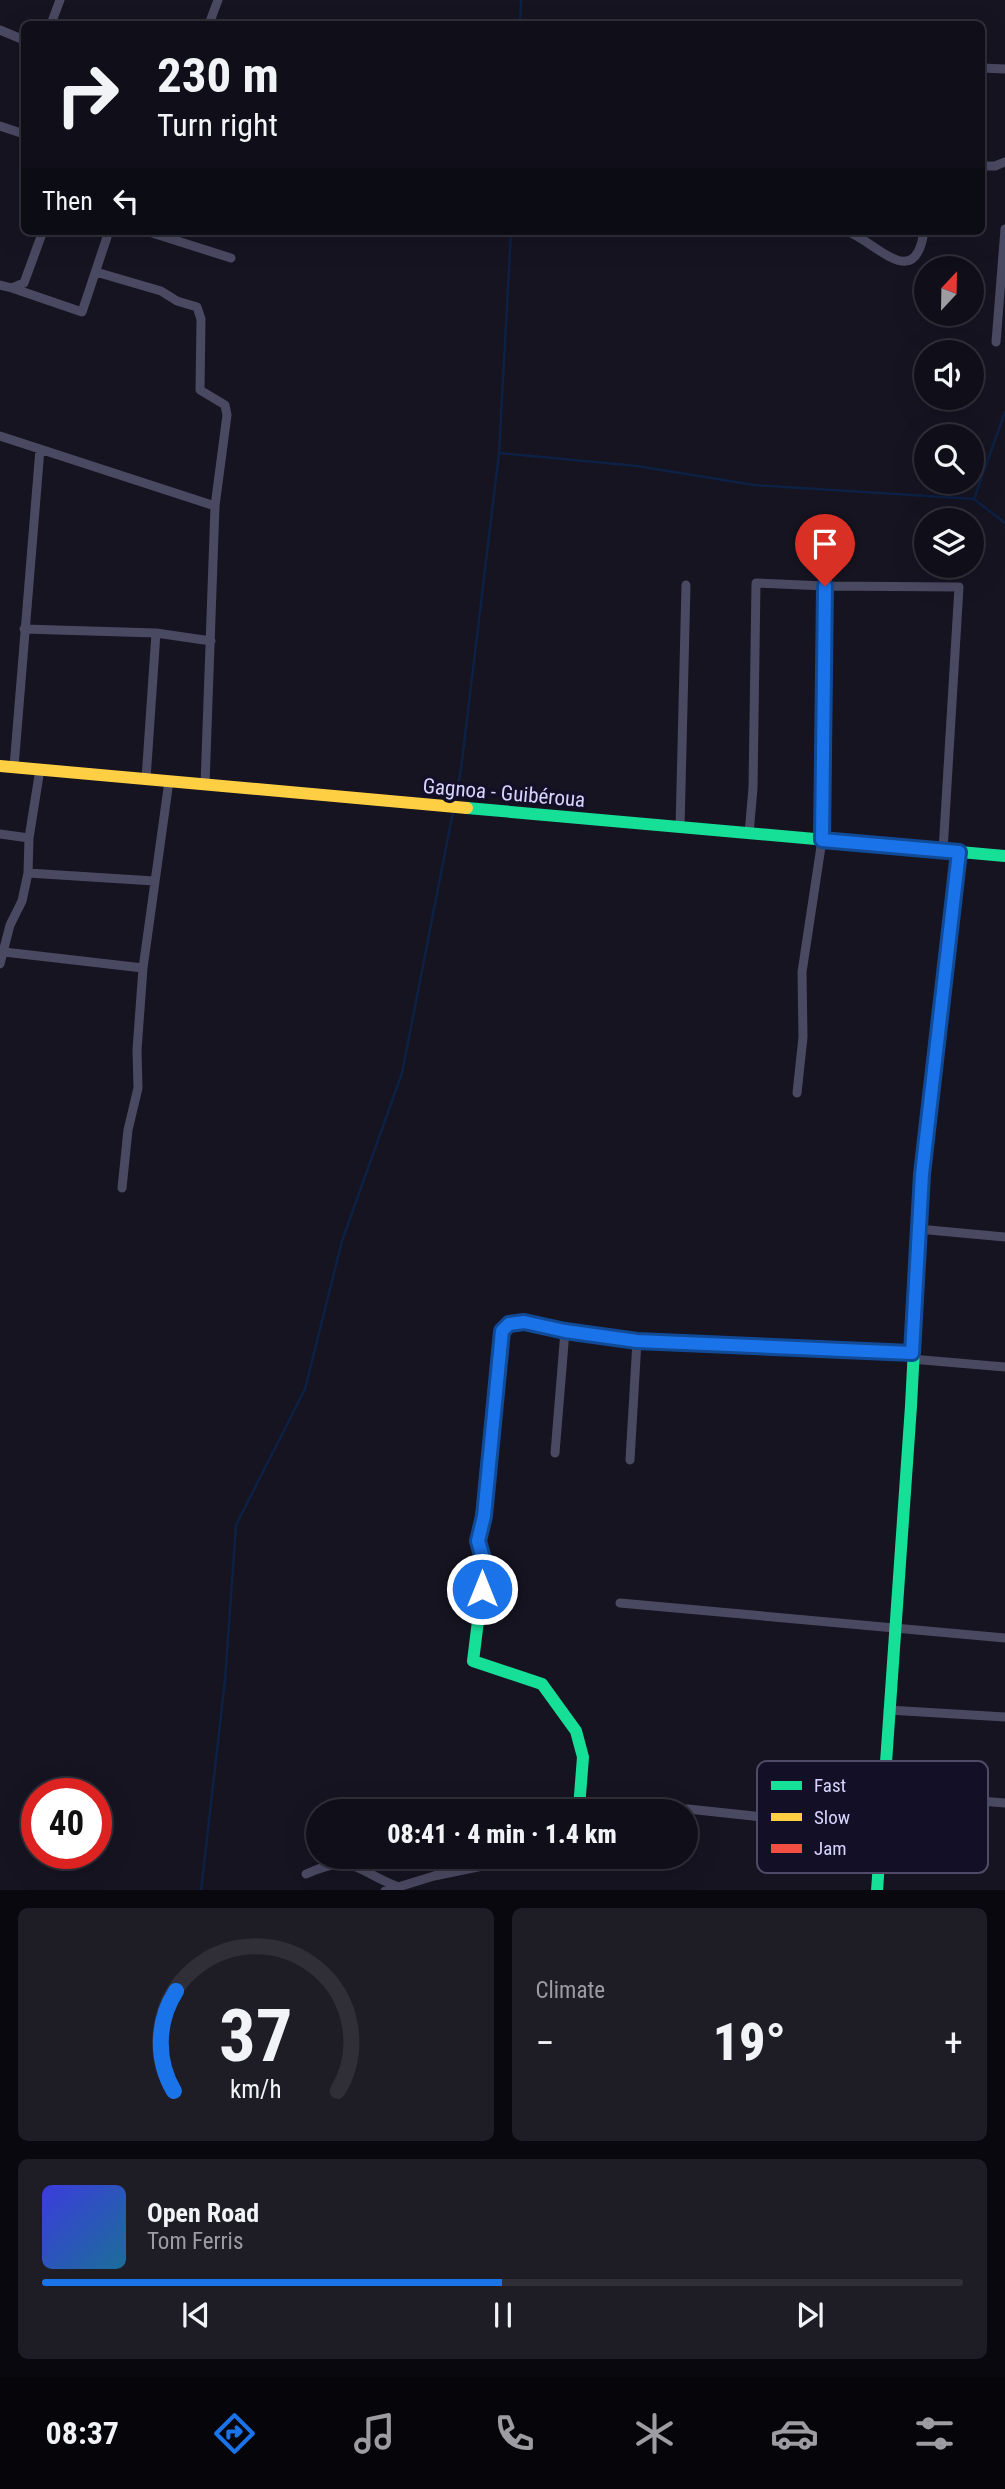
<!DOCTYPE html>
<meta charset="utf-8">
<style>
body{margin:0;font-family:"Roboto Condensed",sans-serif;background:#1e1d26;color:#f1f3f6;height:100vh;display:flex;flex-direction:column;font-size:26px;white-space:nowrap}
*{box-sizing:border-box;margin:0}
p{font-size:23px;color:#9c9ca2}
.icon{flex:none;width:38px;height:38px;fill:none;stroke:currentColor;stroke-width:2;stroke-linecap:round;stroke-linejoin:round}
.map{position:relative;height:1890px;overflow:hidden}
.side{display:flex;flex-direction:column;gap:18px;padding:18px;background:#09080e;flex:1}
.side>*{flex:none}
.hud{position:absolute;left:21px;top:21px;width:964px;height:214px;border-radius:10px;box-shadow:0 7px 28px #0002,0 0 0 2px #302f38;background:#100f19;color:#f1f3f6;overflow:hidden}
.needle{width:46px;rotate:22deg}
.tools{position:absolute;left:914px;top:256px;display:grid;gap:14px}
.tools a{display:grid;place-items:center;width:70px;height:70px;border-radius:50%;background:#100f19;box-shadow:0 7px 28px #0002,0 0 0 2px #302f38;font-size:35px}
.speed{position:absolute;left:21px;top:1778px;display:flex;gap:14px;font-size:35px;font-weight:700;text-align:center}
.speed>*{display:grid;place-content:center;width:91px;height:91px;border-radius:50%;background:#100f19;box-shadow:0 7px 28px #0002,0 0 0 2px #302f38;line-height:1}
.speed .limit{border:10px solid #d22;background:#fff;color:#111}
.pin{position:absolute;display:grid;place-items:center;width:60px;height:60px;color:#fff;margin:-72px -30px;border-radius:50% 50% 50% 0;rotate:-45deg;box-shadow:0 0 7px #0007}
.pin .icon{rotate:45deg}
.me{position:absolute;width:77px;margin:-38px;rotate:0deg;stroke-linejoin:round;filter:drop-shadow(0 0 5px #0008)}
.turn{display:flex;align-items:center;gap:24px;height:147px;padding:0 21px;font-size:32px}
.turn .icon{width:91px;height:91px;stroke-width:2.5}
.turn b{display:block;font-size:49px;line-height:60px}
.then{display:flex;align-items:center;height:66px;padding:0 21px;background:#0003;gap:14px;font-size:26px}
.big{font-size:52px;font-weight:800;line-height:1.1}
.side .card{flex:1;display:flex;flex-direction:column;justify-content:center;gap:10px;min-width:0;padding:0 24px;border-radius:10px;background:#1e1d26}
.side .dial{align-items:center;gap:0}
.dial svg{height:182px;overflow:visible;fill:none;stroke:#302f38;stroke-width:7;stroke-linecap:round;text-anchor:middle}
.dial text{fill:#f1f3f6;stroke:none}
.song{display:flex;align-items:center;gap:21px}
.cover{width:84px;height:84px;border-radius:10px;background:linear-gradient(135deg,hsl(240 70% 55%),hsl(200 70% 35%))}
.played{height:7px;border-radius:4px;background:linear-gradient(90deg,#1a73e8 50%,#302f38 50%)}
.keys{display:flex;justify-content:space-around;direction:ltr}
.heat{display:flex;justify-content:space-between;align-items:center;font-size:38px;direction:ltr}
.side .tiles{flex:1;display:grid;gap:18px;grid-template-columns:1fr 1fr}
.card:last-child{grid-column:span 2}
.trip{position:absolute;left:306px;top:1799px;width:392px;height:70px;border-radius:35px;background:#100f19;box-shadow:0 7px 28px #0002,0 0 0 2px #302f38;font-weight:800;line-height:70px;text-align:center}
.tab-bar{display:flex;height:112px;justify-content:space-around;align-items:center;background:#06060a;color:#9c9ca2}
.tab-bar .icon{width:49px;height:49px}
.tab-bar .current{color:#1a73e8}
.tab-bar b{font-size:32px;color:#f1f3f6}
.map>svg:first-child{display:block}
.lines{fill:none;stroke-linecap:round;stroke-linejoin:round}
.stream{stroke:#0d2144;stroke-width:2.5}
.street{stroke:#4a4962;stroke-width:9}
.fast{stroke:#16e098;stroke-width:12}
.slow{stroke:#ffcf43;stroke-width:12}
.jam{stroke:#f24e42;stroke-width:12}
.route-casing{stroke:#114b97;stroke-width:18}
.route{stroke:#1a73e8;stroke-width:12}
.labels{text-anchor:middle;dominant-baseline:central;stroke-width:7;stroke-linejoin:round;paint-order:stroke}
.street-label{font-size:21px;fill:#d9d4ff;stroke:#130f26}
.key{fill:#130f26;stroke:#4e4a67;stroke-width:2}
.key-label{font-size:19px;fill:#d9d4ff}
</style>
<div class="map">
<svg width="1005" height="1891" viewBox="0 0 1005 1891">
<rect width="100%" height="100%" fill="#161421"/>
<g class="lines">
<path class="stream" d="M520,24L521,0
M499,453L637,466L754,485L974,499L1005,412
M974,499L1005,523
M455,802L461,769L499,453L511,231
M201,1891L225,1680L236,1525L305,1389L342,1241L402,1073L453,812"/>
<path class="street" d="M51,24L60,0
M209,24L218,0
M0,30L24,40
M982,68L1005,69
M0,126L24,134
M982,166H995L1005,162
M146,231L231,258
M846,231C876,241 915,294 924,231
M96,272L161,291L177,301L197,307L201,319L200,390L225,405L227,415L215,506L205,785
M0,285L12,288L24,283L43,231
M12,288L82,312L109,231
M996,342L1005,229
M0,436L215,506
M825,586L959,587L943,851
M24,629L156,633L211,641
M14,767L40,449
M146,779L156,633
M680,828L686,585
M0,834L29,838
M749,834L753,788L756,583L825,586L822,840L802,972L803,1037L797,1093
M28,873L154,881
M4,952L143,968
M0,964L10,925L22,901L28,873L29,838L40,769
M122,1188L128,1130L138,1088L137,1050L143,968L169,781
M918,1229L1005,1237
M911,1359L1005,1367
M555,1453L565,1331
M630,1460L637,1341
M620,1603L1005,1638
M888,1710L1005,1717
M650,1811L688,1809L772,1818L788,1815L811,1794L836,1797L883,1793L1005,1803
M574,1857L604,1861L609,1857
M306,1874C353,1853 354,1869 396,1886
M385,1891L434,1876L526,1857"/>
<path class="fast" d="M467,808L1005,856
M491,1442L478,1541L485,1565L473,1661L542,1684L576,1731L583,1757L579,1808L599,1811
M877,1891L911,1406L923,1174L943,993"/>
<path class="slow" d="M0,766L467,808
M943,993L959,852
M491,1442L502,1331L509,1324L524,1322L565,1331L649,1342"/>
<path class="jam" d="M649,1342L912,1353"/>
</g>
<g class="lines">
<defs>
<path id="route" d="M482,1589L485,1565L478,1541L484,1516L502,1331L509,1324L524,1322L565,1331L637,1341L912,1353L922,1174L959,852L822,840L825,586"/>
</defs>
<use href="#route" class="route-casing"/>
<use href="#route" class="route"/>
</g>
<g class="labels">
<g class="street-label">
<text transform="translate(504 793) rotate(5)">Gagnoa - Guibéroua</text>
</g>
</g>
<rect x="757" y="1761" width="231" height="112" rx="10" class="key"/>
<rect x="771" y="1781" width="31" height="9" fill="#16e098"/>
<rect x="771" y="1813" width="31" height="8" fill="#ffcf43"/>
<rect x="771" y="1844" width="31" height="9" fill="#f24e42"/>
<g class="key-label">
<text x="814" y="1792">Fast</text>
<text x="814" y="1824">Slow</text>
<text x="814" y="1855">Jam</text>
</g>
</svg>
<div class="tools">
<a><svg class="needle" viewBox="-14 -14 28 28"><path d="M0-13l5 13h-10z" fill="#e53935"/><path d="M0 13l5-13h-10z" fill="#9c9ca2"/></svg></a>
<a><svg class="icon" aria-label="sound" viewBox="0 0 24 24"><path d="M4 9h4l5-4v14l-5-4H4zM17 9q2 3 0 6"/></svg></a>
<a><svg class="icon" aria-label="search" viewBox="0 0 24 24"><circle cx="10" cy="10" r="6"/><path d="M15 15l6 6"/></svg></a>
<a><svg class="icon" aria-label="layers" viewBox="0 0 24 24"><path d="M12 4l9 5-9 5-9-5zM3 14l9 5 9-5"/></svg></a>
</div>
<div class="speed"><div class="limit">40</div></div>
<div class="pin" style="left:825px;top:586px;background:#d93025"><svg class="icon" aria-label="arrive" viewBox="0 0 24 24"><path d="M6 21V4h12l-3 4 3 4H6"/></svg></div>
<svg class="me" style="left:482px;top:1589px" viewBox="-20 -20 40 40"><circle r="17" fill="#1a73e8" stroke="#fff" stroke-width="3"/><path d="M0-11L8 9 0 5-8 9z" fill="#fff"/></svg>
<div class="trip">08:41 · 4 min · 1.4 km</div>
<div class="hud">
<div class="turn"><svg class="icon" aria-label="right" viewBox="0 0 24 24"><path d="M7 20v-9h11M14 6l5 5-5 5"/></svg><div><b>230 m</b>Turn right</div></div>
<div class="then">Then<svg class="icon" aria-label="left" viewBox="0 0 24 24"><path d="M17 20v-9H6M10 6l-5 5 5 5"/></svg></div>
</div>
</div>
<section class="side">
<div class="tiles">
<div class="card dial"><svg viewBox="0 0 100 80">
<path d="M14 69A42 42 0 1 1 86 69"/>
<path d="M14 69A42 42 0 0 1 15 25" stroke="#1a73e8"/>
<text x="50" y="56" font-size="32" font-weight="700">37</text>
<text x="50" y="72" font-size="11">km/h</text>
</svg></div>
<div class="card"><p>Climate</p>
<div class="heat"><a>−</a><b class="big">19°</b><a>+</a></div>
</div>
<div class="card">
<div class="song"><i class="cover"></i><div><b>Open Road</b><p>Tom Ferris</p></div></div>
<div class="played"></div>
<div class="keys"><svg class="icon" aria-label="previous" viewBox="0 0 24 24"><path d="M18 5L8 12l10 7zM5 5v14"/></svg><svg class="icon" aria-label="pause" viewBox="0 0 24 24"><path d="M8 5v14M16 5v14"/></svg><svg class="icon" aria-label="next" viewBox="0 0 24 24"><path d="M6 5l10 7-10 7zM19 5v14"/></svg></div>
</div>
</div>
</section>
<nav class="tab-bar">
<b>08:37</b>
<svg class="icon current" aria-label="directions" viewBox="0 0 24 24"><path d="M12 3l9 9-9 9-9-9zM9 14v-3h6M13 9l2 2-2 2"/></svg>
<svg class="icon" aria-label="music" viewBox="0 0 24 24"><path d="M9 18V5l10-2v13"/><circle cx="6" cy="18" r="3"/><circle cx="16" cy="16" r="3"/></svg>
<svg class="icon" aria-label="phone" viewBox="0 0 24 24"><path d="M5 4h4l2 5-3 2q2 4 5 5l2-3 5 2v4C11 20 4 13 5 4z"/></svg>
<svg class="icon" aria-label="climate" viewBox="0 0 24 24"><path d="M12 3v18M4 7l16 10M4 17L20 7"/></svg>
<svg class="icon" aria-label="car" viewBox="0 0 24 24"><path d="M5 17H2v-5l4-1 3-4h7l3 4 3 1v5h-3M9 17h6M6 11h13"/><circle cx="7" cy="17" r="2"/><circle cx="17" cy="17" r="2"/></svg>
<svg class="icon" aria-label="filters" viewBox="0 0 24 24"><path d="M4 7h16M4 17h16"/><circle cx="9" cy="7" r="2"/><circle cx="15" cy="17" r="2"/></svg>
</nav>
